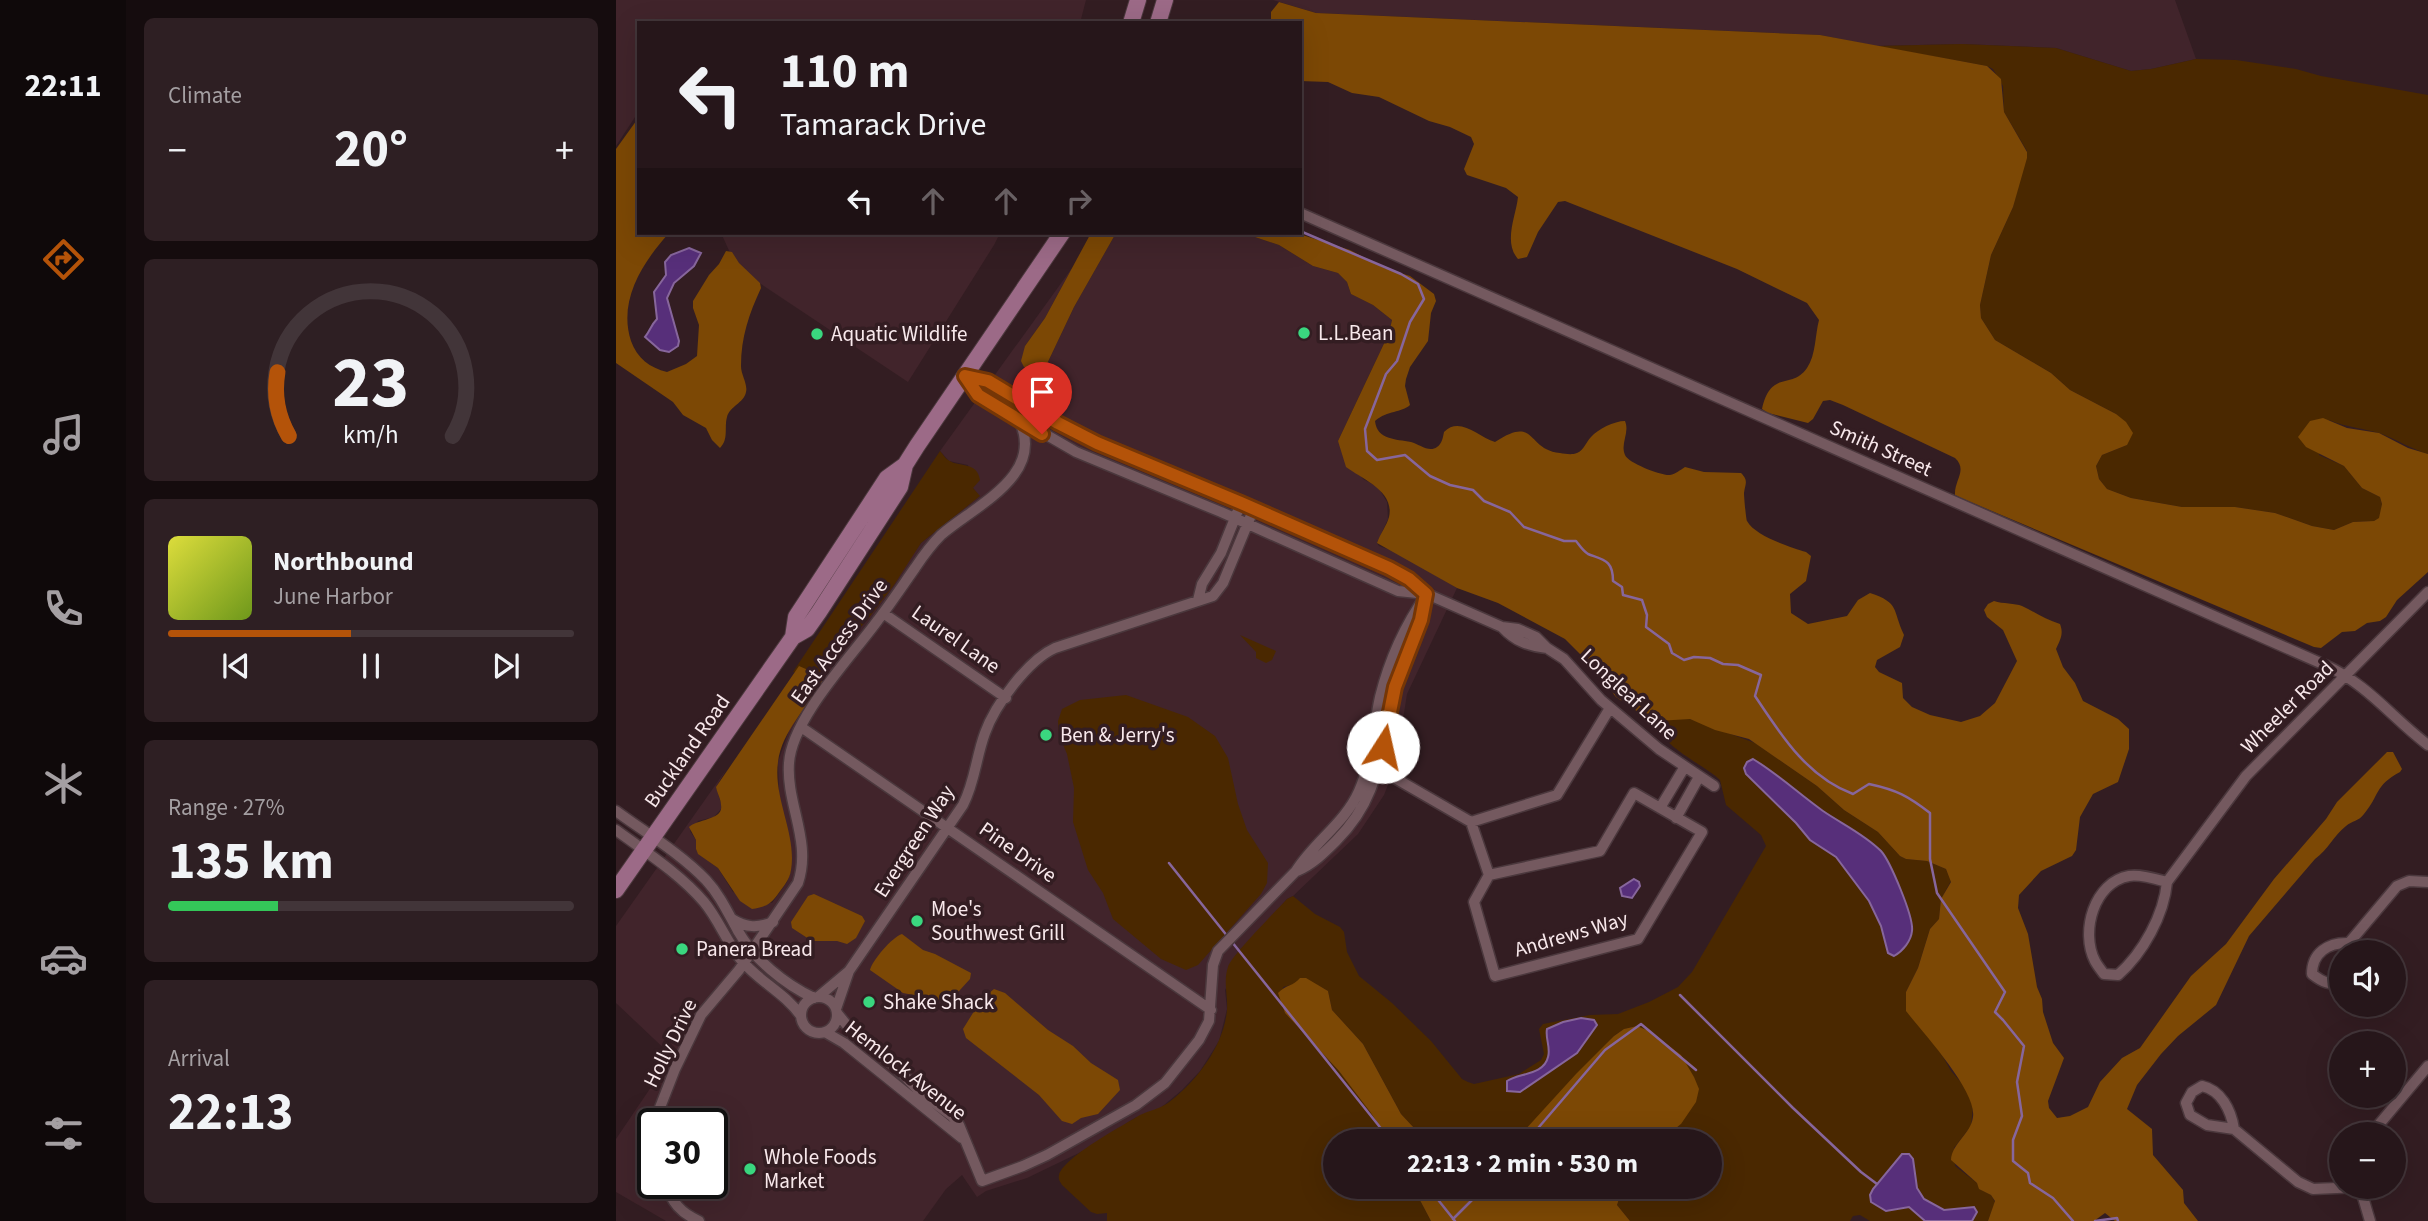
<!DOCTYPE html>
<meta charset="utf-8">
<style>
body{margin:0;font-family:"Source Sans 3",sans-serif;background:#2e1f23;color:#f1f3f6;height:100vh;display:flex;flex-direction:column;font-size:26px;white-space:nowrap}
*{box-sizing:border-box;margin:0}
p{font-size:23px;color:#a49fa2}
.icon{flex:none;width:38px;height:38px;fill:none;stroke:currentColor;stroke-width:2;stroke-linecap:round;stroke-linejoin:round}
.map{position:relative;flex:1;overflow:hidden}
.side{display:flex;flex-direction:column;gap:18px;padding:18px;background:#150c0e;width:490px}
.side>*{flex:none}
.hud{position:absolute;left:21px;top:21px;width:665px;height:214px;border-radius:0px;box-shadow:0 7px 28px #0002,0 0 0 2px #423539;background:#26161a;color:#f1f3f6;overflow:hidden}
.buttons{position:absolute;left:1713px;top:940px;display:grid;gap:14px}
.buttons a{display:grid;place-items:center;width:77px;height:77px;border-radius:50%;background:#26161a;box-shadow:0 7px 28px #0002,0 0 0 2px #423539;font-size:35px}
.speed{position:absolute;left:21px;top:1108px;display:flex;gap:14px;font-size:35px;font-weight:700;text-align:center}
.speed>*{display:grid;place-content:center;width:91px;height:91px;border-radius:50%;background:#26161a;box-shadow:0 7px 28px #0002,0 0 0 2px #423539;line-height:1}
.speed .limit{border:4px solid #111;border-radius:10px;background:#fff;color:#111}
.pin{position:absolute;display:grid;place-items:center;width:60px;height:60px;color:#fff;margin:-72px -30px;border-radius:50% 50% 50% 0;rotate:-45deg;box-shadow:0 0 7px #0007}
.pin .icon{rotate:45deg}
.me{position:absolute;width:77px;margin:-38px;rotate:10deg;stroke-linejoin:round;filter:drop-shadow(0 0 5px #0008)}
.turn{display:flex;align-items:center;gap:24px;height:147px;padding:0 28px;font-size:32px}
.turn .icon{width:91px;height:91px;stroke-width:2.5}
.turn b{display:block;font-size:49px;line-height:60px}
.lanes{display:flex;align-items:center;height:66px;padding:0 28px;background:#0003;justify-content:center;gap:35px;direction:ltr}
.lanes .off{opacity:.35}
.big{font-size:52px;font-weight:700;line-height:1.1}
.side .widget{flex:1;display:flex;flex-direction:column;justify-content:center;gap:10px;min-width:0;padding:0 24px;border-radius:10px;background:#2e1f23}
.side .dial{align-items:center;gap:0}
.dial svg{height:182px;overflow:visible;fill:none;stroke:#423539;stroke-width:7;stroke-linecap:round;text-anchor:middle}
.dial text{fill:#f1f3f6;stroke:none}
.song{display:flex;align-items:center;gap:21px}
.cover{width:84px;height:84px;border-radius:10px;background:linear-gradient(135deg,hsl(60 70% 55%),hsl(80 70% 35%))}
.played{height:7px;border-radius:4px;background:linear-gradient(90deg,#b45309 45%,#423539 45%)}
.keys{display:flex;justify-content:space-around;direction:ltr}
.heat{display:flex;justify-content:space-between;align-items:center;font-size:38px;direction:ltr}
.charge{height:10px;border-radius:5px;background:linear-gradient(90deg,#34c759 27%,#423539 0)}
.trip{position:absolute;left:707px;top:1129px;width:399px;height:70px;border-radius:35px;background:#26161a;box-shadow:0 7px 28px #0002,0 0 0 2px #423539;font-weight:700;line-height:70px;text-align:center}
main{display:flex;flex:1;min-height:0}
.menu{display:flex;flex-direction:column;width:126px;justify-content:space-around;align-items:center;background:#0f090a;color:#a49fa2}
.menu .icon{width:49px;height:49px}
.menu .active{color:#b45309}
.menu b{font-size:32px;color:#f1f3f6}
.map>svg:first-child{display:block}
.built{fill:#41242b;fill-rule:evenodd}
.green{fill:#4a2800;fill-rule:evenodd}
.forest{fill:#7c4805}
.water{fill:#572f7a;stroke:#87669c;stroke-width:2}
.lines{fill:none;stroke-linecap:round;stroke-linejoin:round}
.stream{stroke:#87669c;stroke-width:2.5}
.minor-casing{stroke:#4b383d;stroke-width:13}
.secondary-casing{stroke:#4b383d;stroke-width:18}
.minor{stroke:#74595f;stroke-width:10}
.secondary{stroke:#9c6a87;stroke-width:16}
.route-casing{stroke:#753606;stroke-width:18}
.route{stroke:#b45309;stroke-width:12}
.poi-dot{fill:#3ad77f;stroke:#331d22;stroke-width:2.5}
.labels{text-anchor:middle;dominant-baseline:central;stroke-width:7;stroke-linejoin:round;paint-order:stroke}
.poi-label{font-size:21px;fill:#f8e8eb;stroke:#331d22;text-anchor:start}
.street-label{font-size:21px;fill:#f8e8eb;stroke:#331d22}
</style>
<main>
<nav class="menu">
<b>22:11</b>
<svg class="icon active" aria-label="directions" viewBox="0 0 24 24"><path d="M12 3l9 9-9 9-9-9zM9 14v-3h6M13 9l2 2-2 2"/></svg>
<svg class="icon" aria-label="music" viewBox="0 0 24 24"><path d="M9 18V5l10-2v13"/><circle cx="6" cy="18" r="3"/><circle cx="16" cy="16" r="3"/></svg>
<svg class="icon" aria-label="phone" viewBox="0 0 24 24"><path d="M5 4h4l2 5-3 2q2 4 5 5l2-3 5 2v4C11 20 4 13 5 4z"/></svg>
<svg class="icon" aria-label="climate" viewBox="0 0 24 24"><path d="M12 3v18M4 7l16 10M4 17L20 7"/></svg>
<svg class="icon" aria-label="car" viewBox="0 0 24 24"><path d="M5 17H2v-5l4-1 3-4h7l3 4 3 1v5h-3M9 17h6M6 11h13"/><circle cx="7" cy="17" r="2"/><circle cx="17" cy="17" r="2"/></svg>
<svg class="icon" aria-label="filters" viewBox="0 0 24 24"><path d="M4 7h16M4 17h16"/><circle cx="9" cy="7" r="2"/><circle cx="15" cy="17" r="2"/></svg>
</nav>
<section class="side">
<div class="widget"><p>Climate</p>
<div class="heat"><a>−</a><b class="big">20°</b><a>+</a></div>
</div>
<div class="widget dial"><svg viewBox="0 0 100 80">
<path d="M14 69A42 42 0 1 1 86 69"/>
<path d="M14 69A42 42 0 0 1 9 41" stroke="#b45309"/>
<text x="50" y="56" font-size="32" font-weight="700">23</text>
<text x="50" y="72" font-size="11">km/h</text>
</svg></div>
<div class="widget">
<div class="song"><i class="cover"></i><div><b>Northbound</b><p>June Harbor</p></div></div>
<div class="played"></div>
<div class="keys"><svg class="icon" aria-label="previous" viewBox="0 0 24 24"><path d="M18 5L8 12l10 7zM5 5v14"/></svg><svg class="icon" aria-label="pause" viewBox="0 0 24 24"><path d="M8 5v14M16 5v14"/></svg><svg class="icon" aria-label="next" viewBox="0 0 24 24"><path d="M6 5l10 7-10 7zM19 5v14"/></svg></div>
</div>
<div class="widget"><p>Range · 27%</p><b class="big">135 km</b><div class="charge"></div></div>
<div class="widget"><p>Arrival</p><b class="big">22:13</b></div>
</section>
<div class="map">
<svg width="1812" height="1221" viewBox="0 0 1812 1221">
<rect width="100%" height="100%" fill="#331d22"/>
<path class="built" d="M0,0H470L464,23H23V111L0,146Z
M657,0H1559L1580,59L1535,69L1515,71L1440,48L1346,44L1260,46L1204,35L700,13Z
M105,233H384L378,245L292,382L121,268Z
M500,233H627L663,245L697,266L722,273L731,282L735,294L757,305L776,320L773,333L722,441L747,479L762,487L771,502L772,519L761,543L763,546L780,552L841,588L791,694L780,764L768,795L742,834L677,896L671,899L649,924L609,990L611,1009L603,1041L584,1071L566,1090L542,1110L519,1118L469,1150L411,1178L370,1191L361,1197L346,1175L330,1189L307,1221H50L0,1192V1139L56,1056L0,1003V926L110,770L100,787L106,806L105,809L98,817L82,821L74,831L80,840V849L82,853L102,868L117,892L156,903L171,882L175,870L174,846L163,796L162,762L174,728L206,682L205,679L219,656L252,619L305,543L363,496L357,488L352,465L333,461L324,451L456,268L429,318L409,346L411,368H427L430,366L458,307ZM37,1124H96V1183H37Z"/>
<path class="green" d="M1346,44L1440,48L1515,71L1535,69L1580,59L1620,60L1680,69L1705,76L1812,95V454C1795,449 1782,440 1766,434C1748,428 1732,428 1713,420L1703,455L1728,466L1746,488L1764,497L1766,504L1764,518L1758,521L1737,522L1718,530L1696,526L1659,513L1619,507H1566L1515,498L1491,489L1483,479L1480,466L1486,455L1511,445L1500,414L1454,390L1435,373L1379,340L1365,318L1364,305L1375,255L1397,207L1411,151L1388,112L1387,86L1377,69L1371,66L1260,46Z
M324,451C327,454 329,458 332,460C344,468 361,461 364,480L357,488L364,496L305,543L278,585L252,619L219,656L205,679C197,670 188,672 177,672Z
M624,635L660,651L656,660L650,663L640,658V652Z
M510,695L572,717L599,736L612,758L622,804L631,830L652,863L651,883L645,894L582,965L570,970L545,959L497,919L487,893L472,870L457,822L458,788L451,754L443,735L442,721L446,709L464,700Z
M1061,718L1074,719L1139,743L1201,786L1228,810L1262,832L1284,856L1290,859L1311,861L1330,869L1335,881L1325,899L1323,919L1314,929L1302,968L1290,992L1335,1071L1349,1087L1357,1106L1355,1126L1338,1148L1339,1166L1361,1183L1364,1189L1375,1195L1379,1202L1372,1221H1356L1359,1218L1351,1207C1332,1211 1306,1211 1300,1186C1298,1175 1301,1163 1293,1154H1287L1257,1189L1270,1211L1293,1207L1309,1221H1254L1244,1215L1237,1216L1234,1221H1014L1001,1205L1007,1187L1094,1186V1141H1044L1065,1124L1054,1047C1031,1033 1025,1016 998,1036L899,1141H802L799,1129L785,1114L747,1044L716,1010L712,991C698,982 682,983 667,987L666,1006L669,1013C696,1044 760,1103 769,1141H719V1186L797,1187L815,1221H491V1213L481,1214L475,1212L446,1185C444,1181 442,1180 443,1175C447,1158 504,1127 519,1118C533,1109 543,1111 557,1099C583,1078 608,1044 611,1010C612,995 607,982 612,967C615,956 660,911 671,899L677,896L699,914L724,927L728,932L731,952L743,976L776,1003L815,1041L846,1079L852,1082L858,1084L903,1074L925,1060L928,1054L923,1029L927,1024L974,1015L1002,1014L1033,1002L1062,987L1076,972L1150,846L1145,835L1110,805L1104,780C1089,765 1041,745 1041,721ZM1206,810L1265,851L1277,871L1272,953L1265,926L1248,892L1220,857L1194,840L1180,823Z"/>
<path class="forest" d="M663,2L700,13L1204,35L1371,66L1385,79L1388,112L1411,152V158L1397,207L1375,255L1364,305L1365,318L1379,340L1435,373L1454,390L1500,414L1510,422L1517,433L1511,445L1486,455L1480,466L1483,479L1491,489L1515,498L1566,507H1619L1659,513L1696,526L1718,530L1737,522L1758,521L1763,518L1766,504L1764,497L1746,488L1728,466L1690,447L1682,437L1694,421L1707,418L1731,428L1763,433L1792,448L1812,454V572L1781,600L1770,617L1764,621L1751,623L1739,631L1726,632L1705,648L1698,647L1345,498L1339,495C1338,480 1352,470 1339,458L1227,405L1214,400L1207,401L1197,419L1192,423L1152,413L1146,409C1155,369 1176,390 1191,368C1200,355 1199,335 1203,320L1191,303L1121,269L949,201L942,202L922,232L911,257L902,259C887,242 900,216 902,197L890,188L851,175L848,169L858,144L855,137L834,127L813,121L763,97L736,93L712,82L684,81V23H655V12Z
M23,117V233H53C26,263 2,301 15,341C21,358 34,368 51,372L70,364L81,356L83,325L77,308V301L93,275L103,264L110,251L116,252L123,263L144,283L145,288C133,314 125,337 125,366C125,375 132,384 130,392C128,403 114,406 111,417C108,428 113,439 104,448L96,440L90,428L67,415L57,402L0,363V149Z
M475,233H500L458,307L430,366L428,368L408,367L405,361L409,346L429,318Z
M627,233H680L734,250L768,268L794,276L818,294L820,301L815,313L812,341L794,367L790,379L789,386L794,405C785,413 772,410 759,421C761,440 780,439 795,442C803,444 813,453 821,447C826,444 827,437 828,432C844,416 862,437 879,442C921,414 910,450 944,453C950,454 956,455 961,453C968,450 970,442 975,437C982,429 998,421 1009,421C1014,433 1004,443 1009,455C1012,463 1046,476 1054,475C1060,474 1064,470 1069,467L1088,472L1125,473C1133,481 1129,484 1128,493C1128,497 1130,519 1131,521C1139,536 1174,547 1190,552L1195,556L1190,581L1174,594L1175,613L1192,624L1231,616L1242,600L1254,593C1284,603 1276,609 1288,635L1284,647L1261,660L1259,667L1263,672L1286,683L1287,698L1296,707L1314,715L1345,722L1364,716L1379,703L1401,661L1387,630L1371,617L1368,610L1372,604L1378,601C1387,604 1399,603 1406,606C1419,612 1430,620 1444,624C1448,634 1444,640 1440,649L1447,667L1459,683L1467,701L1502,719L1513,729V749L1502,782L1477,794L1464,817L1460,850L1456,856L1425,871L1403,895L1402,908L1412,934L1421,987L1426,999L1427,1012L1437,1043L1448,1058L1432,1101L1433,1108L1441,1118L1454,1116L1472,1107L1484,1082L1506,1058L1524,1048L1575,976L1610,944L1658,879L1710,819L1721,802L1771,752H1777L1786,769L1784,772C1758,786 1764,795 1748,814C1743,821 1736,821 1730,826C1718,835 1712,850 1699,859L1633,936L1600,1005L1562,1036L1545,1054L1521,1085L1511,1109L1536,1129L1537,1155L1567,1190L1568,1203L1582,1221H1499L1489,1213L1478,1221H1372L1379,1201L1375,1195L1363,1189L1361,1183L1335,1160C1336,1143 1355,1134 1357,1117C1361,1091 1307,1033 1290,1011V992L1302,968L1314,929L1323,919L1325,899L1335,882L1330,869L1311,861L1290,859L1284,856L1262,832L1228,810L1201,786L1133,739L1099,730L1074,719L1041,721L1028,716L1000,697L969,659L949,639L882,603L841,588L761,543C764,534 771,525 773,517C779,491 746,479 730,467L722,441L773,333L776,320L757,305L735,294L731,282L722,273L697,266L663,245Z
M183,666L201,674L206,682C191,708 166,731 162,762C157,799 181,834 175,870C174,879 167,887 162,894C154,905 149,907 136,909L124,901L102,868L82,854L80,849V840L73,827C81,819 108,820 105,805C105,799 101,793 100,787Z
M198,894L246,916L249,921L240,938L231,944L221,941H196L176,928L175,922L192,896Z
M286,934L307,950L319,954L355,973L354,979L333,1002L287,993L254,970C256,961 276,937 286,934Z
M684,978H690L712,991L716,1010L747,1044L785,1114L799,1129L802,1141H769L767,1131L755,1113L723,1071L669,1013L662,993C669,985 678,986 684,978Z
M378,989L389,993L432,1030L457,1046L475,1063L502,1080L504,1090L482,1114L465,1118L456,1124L446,1121L423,1095L350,1038L347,1029L365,1000Z
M1021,1026L1033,1031L1065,1055L1078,1077L1083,1089L1080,1102L1065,1124L1044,1141H899L960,1074L998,1036L1008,1029Z
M853,1187H1007L1001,1205L1014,1221H815L797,1187H839L847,1191Z"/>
<path class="water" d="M73,248L85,253L78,266L58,283L51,298L63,341L62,346L53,352L44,350L29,337C34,331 35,325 41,319L38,292L50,275L49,262L55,255Z
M1137,759C1162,774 1183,794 1207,811C1226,824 1248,834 1265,851C1274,861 1298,917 1296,931C1295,941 1287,951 1278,956L1272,953L1265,926L1253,901L1220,857L1194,840L1180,823L1130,774L1128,768L1131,762Z
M1018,879L1023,882L1024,886L1016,898L1006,896L1004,888Z
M965,1018L978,1020L981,1025L961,1053L904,1092L891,1091V1081C903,1073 928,1075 932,1057C935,1048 929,1038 931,1029L947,1022Z
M1286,1154H1293L1297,1159L1301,1188L1308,1199L1328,1210L1358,1207L1361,1212L1356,1221H1309L1293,1207L1270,1211L1255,1202L1254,1195L1257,1189Z"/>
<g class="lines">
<path class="stream" d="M684,231L785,274L802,284L808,299L794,322L781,361L770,374L749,429L751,451L761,460L789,455L814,476L834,485L857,490L868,501L894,512L908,527L948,541H960C964,546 967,551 972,554C988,560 997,560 997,581L1006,587L1007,595L1026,600L1031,615L1030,627L1053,644L1056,653L1068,660L1078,657L1094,658L1107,664L1122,665L1145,675L1139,696C1165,735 1191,777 1237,794L1253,784C1281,790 1292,796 1314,813V859L1321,893L1389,992L1379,1012L1387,1020L1408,1046L1401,1082L1406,1116L1397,1140V1161L1412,1173L1414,1183L1437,1198L1457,1221
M553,863L612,937
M616,942L775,1141
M1064,995L1177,1108L1245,1172L1261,1184
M911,1141L989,1050L1025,1024L1080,1070
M811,1186L839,1221
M837,1219L870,1186
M1479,1221L1501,1218L1502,1221"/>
<defs>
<path id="minor" d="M684,213L1709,665C1753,685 1775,717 1812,745
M349,375L362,395L460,452L605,512L782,591L811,594L886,627L902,629L920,637L931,648L948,659L985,700L1043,749L1098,786
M349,375L372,381L441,423L481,443L625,503L773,568L792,579L809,593
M582,600L586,584L605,553L625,503
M267,613L390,698
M886,627C899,641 912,646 931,648
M185,727L595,1010
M758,766L855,822L941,795L994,708
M1018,793L1086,832L1022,939L879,976L858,902L873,875L984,851Z
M1044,808L1068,768
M0,811C30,833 64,853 90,880C104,895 112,913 122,931C138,959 168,984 198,998
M1060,818L1083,777
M855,822L873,875
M0,830C30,852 64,874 88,902C103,920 111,943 126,961C144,982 169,993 185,1016
M681,871C697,864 708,853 720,841C769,792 761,748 779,687C787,658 803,631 809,601
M1551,882C1548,915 1527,953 1502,975L1488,974C1485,970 1481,965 1479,961C1464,932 1478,882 1513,876C1524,874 1540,879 1551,882L1630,776L1812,592
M116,919C130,928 142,928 157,922
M1734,952L1733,943L1781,886L1793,881L1812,882
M1726,979C1716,988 1705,981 1696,974C1696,953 1712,942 1733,943
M185 1015a18 18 0 1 1 36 0a18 18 0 1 1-36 0Z
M202,997L233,971L347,805C359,782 360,757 369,733C379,705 412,660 439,648L597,596L607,583L638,508
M220,1009L233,971
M221,1013L237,1033L280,1067L304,1092L336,1116L343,1125L366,1181L407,1166L431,1155L520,1105L549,1083L583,1040L593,1021L597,965L602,951L680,871C698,842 729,823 743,791C756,762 757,728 764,697C773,661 789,625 811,594
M209,1032L228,1043L346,1138
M41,1124L43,1110L59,1069L85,1015L123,970L182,883C196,841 170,804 173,763C176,718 236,656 262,620C275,603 287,585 299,568C307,556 315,545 325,535C360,505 430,475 403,420
M1618,1129L1591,1125L1574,1115L1570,1103L1576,1092L1586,1086C1605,1090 1615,1110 1618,1129L1682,1182L1697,1189L1744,1187L1754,1221
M1755,1134L1812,1066
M50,1183C55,1202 65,1213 83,1221"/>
<path id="secondary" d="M515,23L522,0
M542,23L549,0
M177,637L191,629L203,612L284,487L289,465L301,446L446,233
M0,890L177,637L180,617L271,478L289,465"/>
</defs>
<use href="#minor" class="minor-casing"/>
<use href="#secondary" class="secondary-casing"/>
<use href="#minor" class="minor"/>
<use href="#secondary" class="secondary"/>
</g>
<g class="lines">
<defs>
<path id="route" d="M426,434L362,395L349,376L372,381L442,423L481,443L625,503L773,568L793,579L810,594L805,620L779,687L767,747"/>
</defs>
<use href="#route" class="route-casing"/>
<use href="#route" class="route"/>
</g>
<g class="poi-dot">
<circle cx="688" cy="333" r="7"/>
<circle cx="201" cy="334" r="7"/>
<circle cx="430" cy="735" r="7"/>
<circle cx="301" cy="921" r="7"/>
<circle cx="66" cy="949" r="7"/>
<circle cx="253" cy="1002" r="7"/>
<circle cx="134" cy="1169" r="7"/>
</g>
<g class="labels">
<g class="poi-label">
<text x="702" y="333">L.L.Bean</text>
<text x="215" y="334">Aquatic Wildlife</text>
<text x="444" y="735">Ben &amp; Jerry's</text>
<text x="315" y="909">Moe's<tspan x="315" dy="24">Southwest Grill</tspan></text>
<text x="80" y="949">Panera Bread</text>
<text x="267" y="1002">Shake Shack</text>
<text x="148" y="1157">Whole Foods<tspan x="148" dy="24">Market</tspan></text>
</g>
<g class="street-label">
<text transform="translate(1265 448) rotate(24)">Smith Street</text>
<text transform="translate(340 639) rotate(35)">Laurel Lane</text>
<text transform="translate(223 641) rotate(-54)">East Access Drive</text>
<text transform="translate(1013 694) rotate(43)">Longleaf Lane</text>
<text transform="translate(1671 707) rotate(-45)">Wheeler Road</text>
<text transform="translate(71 751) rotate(-55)">Buckland Road</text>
<text transform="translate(298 841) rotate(-57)">Evergreen Way</text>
<text transform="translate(402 852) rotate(35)">Pine Drive</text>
<text transform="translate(955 934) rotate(-16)">Andrews Way</text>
<text transform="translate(54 1043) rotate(-64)">Holly Drive</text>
<text transform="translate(290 1070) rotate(38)">Hemlock Avenue</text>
</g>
</g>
</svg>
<div class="buttons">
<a><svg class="icon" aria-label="sound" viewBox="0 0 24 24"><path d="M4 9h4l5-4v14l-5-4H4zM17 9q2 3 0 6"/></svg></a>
<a>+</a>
<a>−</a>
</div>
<div class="speed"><div class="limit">30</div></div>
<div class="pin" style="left:426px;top:434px;background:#d93025"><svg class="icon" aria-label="arrive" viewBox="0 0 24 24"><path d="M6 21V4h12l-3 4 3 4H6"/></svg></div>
<svg class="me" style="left:767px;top:747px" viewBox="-20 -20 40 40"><circle r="19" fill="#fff"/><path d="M0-13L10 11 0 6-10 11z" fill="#b45309"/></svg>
<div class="trip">22:13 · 2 min · 530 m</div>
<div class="hud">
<div class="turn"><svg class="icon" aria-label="left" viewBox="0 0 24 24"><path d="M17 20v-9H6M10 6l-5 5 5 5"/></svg><div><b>110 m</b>Tamarack Drive</div></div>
<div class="lanes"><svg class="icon" aria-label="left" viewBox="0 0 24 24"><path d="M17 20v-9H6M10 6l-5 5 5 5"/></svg><svg class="icon off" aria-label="ahead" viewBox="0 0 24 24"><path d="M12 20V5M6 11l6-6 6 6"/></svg><svg class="icon off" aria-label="ahead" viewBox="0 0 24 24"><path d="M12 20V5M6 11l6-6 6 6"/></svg><svg class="icon off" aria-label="right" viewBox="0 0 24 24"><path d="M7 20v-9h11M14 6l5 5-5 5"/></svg></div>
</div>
</div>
</main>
